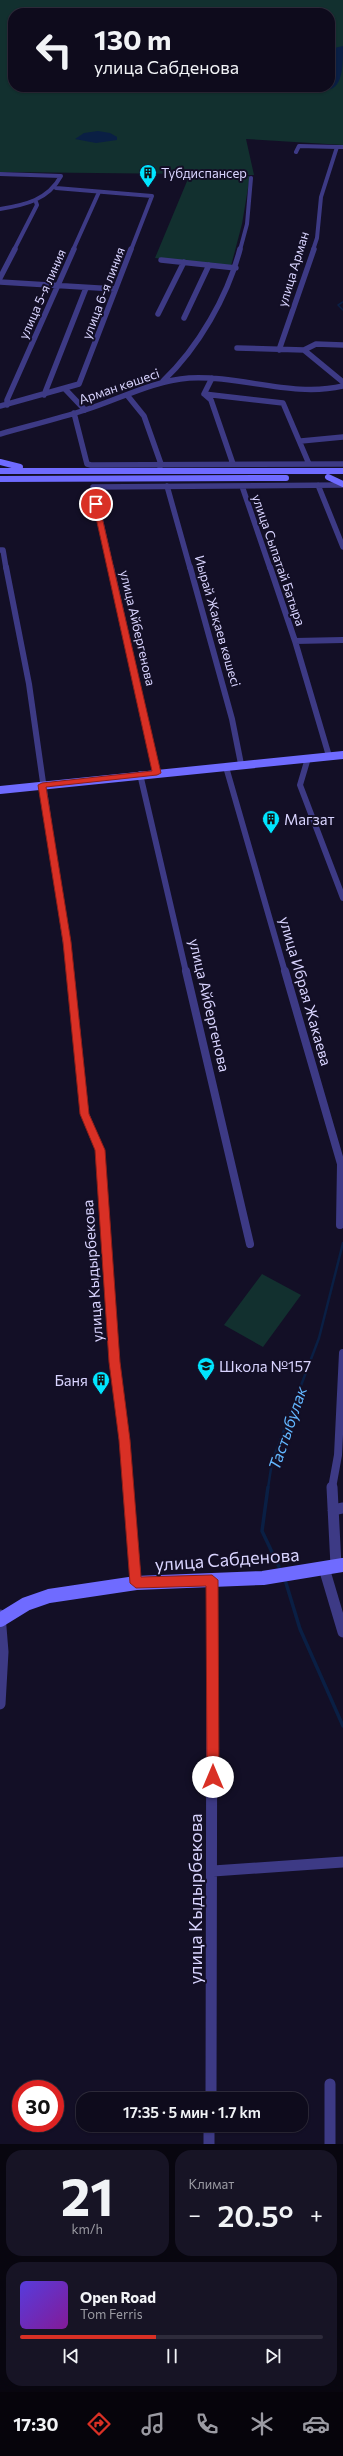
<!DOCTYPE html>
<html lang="ru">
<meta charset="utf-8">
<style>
body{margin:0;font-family:Commissioner,sans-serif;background:#171425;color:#f1f3f6;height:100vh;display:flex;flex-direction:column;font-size:15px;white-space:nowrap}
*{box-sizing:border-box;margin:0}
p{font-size:13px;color:#9b9ba3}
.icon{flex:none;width:22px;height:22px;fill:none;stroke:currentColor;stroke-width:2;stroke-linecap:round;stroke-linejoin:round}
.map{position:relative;height:2144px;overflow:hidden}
.sheet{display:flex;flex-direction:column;gap:6px;padding:6px;background:#08060f;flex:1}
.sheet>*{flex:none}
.banner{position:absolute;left:8px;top:8px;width:327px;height:84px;border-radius:16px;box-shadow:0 1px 3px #0004,0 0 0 1px #2e2b3b;background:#0e0b1c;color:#f1f3f6;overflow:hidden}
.speed{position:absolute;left:12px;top:2080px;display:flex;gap:8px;font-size:20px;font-weight:700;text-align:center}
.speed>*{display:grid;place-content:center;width:52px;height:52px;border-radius:50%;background:#0e0b1c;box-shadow:0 1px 3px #0004,0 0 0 1px #2e2b3b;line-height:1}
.speed .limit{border:6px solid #d22;background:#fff;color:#111}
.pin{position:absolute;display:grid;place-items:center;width:34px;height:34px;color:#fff;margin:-17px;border:2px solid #fff;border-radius:50%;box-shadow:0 1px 4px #0007}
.me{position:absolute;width:44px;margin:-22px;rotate:0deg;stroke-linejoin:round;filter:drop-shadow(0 0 3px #0008)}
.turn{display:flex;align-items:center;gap:14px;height:84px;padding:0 20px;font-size:18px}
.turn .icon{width:52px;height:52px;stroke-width:2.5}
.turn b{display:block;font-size:28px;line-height:34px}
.big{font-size:30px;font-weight:600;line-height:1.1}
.sheet .card{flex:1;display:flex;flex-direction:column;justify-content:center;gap:6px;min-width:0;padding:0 14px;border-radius:16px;background:#171425}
.sheet .dial{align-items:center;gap:0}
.dial b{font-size:52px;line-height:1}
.song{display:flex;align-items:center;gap:12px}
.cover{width:48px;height:48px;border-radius:6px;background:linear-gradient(135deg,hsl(250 70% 55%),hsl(290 70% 35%))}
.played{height:4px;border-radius:2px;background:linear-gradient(90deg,#d93025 45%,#2e2b3b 45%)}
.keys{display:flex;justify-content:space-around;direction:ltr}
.heat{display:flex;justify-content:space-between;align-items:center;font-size:22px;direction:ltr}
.sheet .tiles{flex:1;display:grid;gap:6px;grid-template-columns:1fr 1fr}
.card:last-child{grid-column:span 2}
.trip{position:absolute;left:76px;top:2092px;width:232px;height:40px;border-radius:16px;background:#0e0b1c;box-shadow:0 1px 3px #0004,0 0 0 1px #2e2b3b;font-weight:600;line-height:40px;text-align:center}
.tabs{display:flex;height:64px;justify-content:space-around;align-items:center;background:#06040b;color:#9b9ba3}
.tabs .icon{width:28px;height:28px}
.tabs .selected{color:#d93025}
.tabs b{font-size:18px;color:#f1f3f6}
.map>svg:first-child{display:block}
.green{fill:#12302f;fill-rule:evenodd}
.water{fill:#0a1f44}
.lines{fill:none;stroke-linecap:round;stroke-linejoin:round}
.stream-far2{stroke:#0a1f44;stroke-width:1.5}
.stream-far1{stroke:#0a1f44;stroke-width:2.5}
.stream{stroke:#0a1f44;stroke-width:3.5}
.street-far4{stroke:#3d3a85;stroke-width:4}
.street-far3{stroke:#3d3a85;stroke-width:5.5}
.street-far2{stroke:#3d3a85;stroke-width:6}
.street-far1{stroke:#3d3a85;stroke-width:8}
.street{stroke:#3d3a85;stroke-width:11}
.secondary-far2{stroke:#6f6bff;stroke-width:6}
.secondary-far1{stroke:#6f6bff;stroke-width:8}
.secondary{stroke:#6f6bff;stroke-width:14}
.route{fill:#d93025;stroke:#8d1f18}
.labels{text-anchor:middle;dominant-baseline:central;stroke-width:4;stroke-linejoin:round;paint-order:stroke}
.far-poi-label{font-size:13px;fill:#d9d4ff;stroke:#130f26;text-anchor:start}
.far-street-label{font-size:13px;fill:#d9d4ff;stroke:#130f26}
.poi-label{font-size:15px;fill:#d9d4ff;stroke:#130f26;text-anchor:start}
.street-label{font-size:15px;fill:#d9d4ff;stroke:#130f26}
.water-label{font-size:16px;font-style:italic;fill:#62b6ff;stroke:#130f26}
.near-street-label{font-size:18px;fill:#d9d4ff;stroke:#130f26}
</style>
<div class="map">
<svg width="343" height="2144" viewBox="0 0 343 2144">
<rect width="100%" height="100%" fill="#130f26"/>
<path class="green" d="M0,0H343V145L246,139L254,175H198L250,176L242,224L231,266L155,258L190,174L0,172ZM13,13H330V87H13Z
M262,1274L301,1295L263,1347L224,1325Z"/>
<path class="water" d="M343,46C343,70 343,99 314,87H330V49Z
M98,131L110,133L117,137V140L96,143L75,139L84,133Z"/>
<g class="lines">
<path class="stream-far2" d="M343,302L338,305L343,310"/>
<path class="stream-far1" d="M268,1488L272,1462L319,1338L343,1243"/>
<path class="stream" d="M268,1487L262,1531L279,1567
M286,1583L300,1629L343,1726"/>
<path class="street-far4" d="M296,152L299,146L337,147
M0,174L61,176C48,200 25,205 0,209
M56,188L152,196L131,250
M14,250L37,205L36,202
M73,250L99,192
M240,250L247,224L251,178
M313,250L317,238L321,197L337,147H343"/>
<path class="street-far3" d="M161,260L236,268
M0,278L15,249
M0,282L115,289
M158,314L184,262
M184,318L209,265
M237,348L304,350L316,344L343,345
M279,350L314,249
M304,350L343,382
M163,381C198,348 228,296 240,249
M66,390L85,410
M204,394L283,403L309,464
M204,394L211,400L233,464
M204,394L212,378
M44,395L86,288
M127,395L144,416L161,464L160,467
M7,405V400L74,249
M0,406L79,384L131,249
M74,413L87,464L91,465L343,464
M0,434C28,426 57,419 85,410C120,399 152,381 189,378C240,375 293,398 343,386
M301,441L343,437
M318,485L343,547
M167,486L190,568
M242,486L270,568
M0,550H3L6,568
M111,568L93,487L343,485"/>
<path class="street-far2" d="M6,567L29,684L70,972
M111,567L157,773
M190,567L232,719L241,764
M270,567L295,641L329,756
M295,641L343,640
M308,758L300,785L343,898
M226,767L285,972
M140,774L186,972"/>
<path class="street-far1" d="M70,971L85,1114L100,1150L115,1362L128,1488
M186,971L250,1244
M285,971L341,1164L340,1225
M332,1488L338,1455L343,1353"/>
<path class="street" d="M128,1487L136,1583
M332,1487L336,1566
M333,1510L343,1508
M324,1568L343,1632
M0,1615L3,1652L0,1704
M213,1871L343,1862
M330,2084V2144
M211,2099L212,1580
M209,2125V2144"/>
<path class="secondary-far2" d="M0,462L20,467
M0,471H343
M328,477L343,484
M0,479L286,478"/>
<path class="secondary-far1" d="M0,790L343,755"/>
<path class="secondary" d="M0,1620L26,1604L49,1596L136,1583L263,1578L343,1565"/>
</g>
<path class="route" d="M96,502L99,504L161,773L157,775L46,787L71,942L89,1114L105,1150L120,1362L130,1440L141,1577L212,1575L218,1580L219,1777L218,1781L213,1783L209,1781L207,1777L206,1586L136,1588L130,1583L119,1440L109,1362L95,1150L80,1114L63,942L38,785L42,783L152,771L93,504Z"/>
<defs>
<symbol id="building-pin" viewBox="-11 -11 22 30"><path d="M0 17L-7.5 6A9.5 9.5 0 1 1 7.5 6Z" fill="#00e5ff" stroke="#130f26"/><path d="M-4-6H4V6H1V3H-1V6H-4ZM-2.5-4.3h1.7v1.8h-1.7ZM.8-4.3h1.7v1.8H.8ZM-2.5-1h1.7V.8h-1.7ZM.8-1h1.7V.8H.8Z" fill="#111"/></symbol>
<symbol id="school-pin" viewBox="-11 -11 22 30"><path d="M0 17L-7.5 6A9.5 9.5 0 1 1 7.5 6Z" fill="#00e5ff" stroke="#130f26"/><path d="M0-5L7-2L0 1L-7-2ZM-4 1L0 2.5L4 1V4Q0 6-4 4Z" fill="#111"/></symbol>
</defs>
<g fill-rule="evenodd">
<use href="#building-pin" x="138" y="163" width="20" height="27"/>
<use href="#building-pin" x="261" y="809" width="20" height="27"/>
<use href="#school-pin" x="196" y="1356" width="20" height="27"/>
<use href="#building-pin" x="91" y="1370" width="20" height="27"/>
</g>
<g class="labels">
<g class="far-poi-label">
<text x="161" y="173">Тубдиспансер</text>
</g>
<g class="far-street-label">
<text transform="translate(293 269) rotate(-73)">улица Арман</text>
<text transform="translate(103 293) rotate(-69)">улица 6-я линия</text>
<text transform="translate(42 294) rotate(-66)">улица 5-я линия</text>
<text transform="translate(119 386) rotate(-19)">Арман көшесі</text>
<text transform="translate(279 560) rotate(71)">улица Сыпатай Батыра</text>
<text transform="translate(218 621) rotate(74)">Иырай Жақаев көшесі</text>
<text transform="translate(138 628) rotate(77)">улица Айбергенова</text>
</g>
<g class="poi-label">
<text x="284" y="819">Магзат</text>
<text x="219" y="1366">Школа №157</text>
<text x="88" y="1380" text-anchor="end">Баня</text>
</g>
<g class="street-label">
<text transform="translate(306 991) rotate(74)">улица Ибрая Жакаева</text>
<text transform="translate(210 1005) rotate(77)">улица Айбергенова</text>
<text transform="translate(92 1271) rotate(-94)">улица Кыдырбекова</text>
</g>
<g class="water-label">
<text transform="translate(287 1428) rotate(-71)">Тастыбулак</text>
</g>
<g class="near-street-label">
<text transform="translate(227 1559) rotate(-4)">улица Сабденова</text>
<text transform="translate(195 1899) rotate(-90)">улица Кыдырбекова</text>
</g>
</g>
</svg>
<div class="speed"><div class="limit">30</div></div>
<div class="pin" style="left:96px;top:504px;background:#d93025"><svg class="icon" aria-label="arrive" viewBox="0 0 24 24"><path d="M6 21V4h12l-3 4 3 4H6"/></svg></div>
<svg class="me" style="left:213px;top:1777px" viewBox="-20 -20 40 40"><circle r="19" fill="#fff"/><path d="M0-13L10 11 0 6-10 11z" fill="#d93025"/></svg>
<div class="trip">17:35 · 5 мин · 1.7 km</div>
<div class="banner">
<div class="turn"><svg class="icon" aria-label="left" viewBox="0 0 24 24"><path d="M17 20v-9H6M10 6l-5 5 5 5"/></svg><div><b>130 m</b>улица Сабденова</div></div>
</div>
</div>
<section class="sheet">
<div class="tiles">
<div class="card dial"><b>21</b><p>km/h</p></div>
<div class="card"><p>Климат</p>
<div class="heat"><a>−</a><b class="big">20.5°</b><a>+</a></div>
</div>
<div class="card">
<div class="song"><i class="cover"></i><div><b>Open Road</b><p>Tom Ferris</p></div></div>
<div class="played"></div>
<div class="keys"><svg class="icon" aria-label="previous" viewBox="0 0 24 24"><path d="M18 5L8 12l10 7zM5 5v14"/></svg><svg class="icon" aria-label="pause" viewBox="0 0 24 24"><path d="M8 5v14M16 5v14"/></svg><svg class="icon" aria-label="next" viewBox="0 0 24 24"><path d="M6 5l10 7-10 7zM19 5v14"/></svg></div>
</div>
</div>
</section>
<nav class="tabs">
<b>17:30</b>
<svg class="icon selected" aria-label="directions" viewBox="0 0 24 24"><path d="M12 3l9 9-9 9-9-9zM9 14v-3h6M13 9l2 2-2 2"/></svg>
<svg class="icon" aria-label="music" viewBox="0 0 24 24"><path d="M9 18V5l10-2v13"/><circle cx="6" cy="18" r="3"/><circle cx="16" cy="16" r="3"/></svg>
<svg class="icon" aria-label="phone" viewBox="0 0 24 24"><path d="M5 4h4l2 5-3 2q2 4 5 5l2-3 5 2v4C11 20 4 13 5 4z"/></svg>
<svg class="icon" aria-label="climate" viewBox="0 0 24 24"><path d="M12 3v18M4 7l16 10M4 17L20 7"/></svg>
<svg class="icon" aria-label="car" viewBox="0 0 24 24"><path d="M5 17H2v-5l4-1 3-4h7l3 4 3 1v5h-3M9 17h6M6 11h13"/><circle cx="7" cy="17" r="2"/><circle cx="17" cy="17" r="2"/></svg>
</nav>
